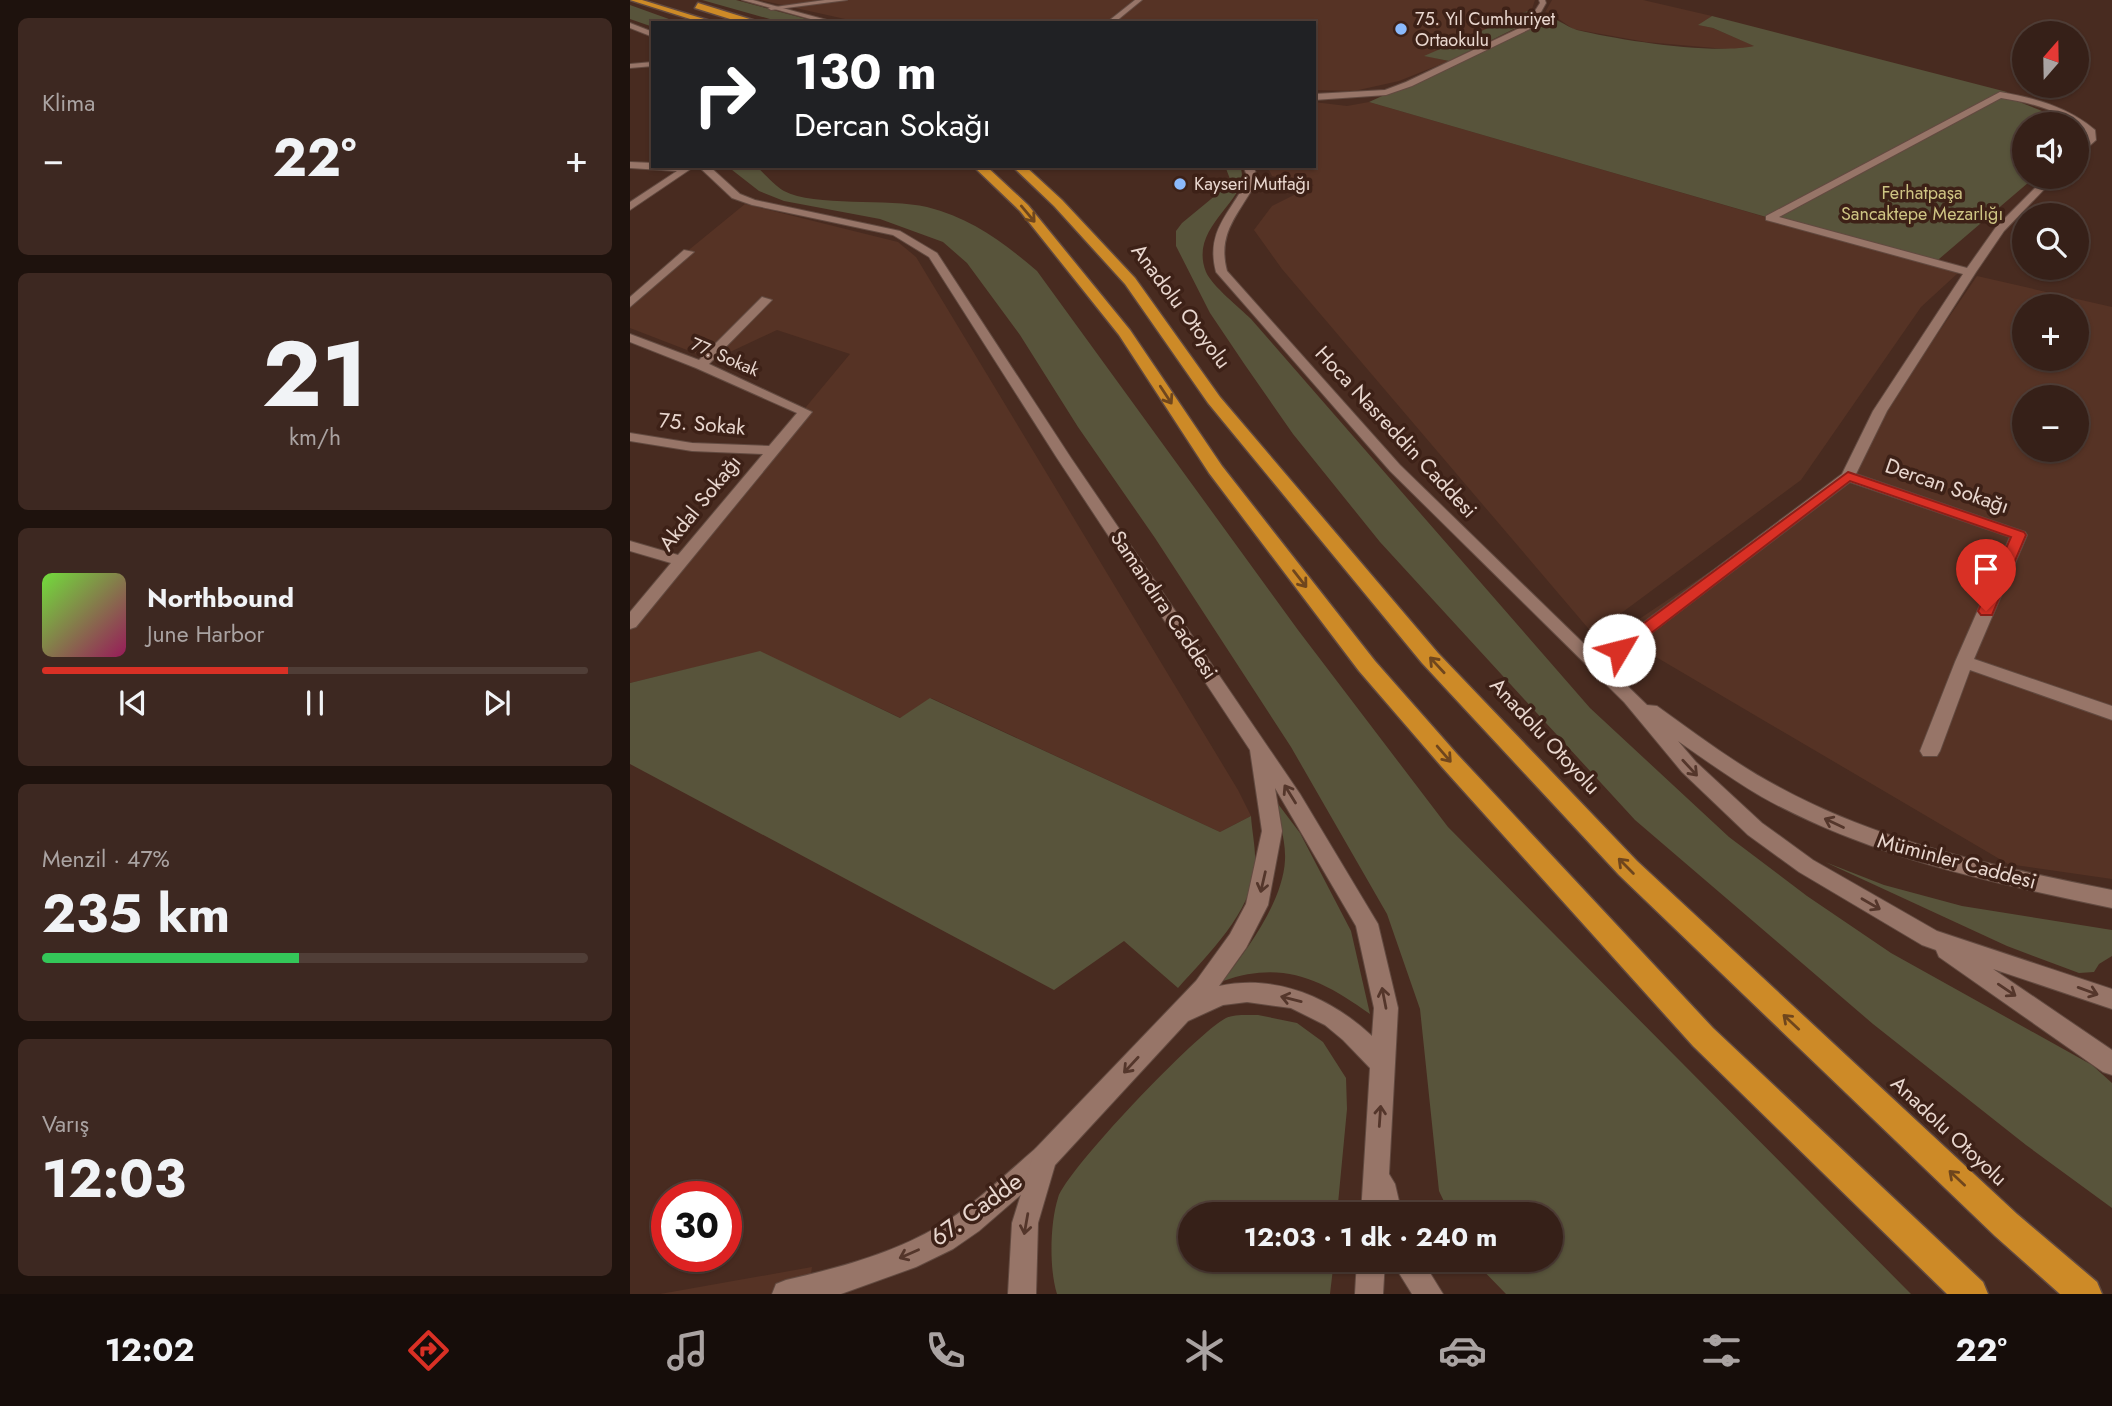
<!DOCTYPE html>
<html lang="tr">
<meta charset="utf-8">
<style>
body{margin:0;font-family:Jost,sans-serif;background:#3d2821;color:#f1f3f6;height:100vh;display:flex;flex-direction:column;font-size:26px;white-space:nowrap}
*{box-sizing:border-box;margin:0}
p{font-size:23px;color:#aaa3a2}
.icon{flex:none;width:38px;height:38px;fill:none;stroke:currentColor;stroke-width:2;stroke-linecap:round;stroke-linejoin:round}
.map{position:relative;flex:1;overflow:hidden}
.drawer{display:flex;flex-direction:column;gap:18px;padding:18px;background:#1e120d;width:630px}
.drawer>*{flex:none}
.top-card{position:absolute;left:21px;top:21px;width:665px;height:147px;border-radius:0px;box-shadow:0 2px 5px #0004,0 0 0 2px #503e37;background:#202124;color:#fff;overflow:hidden}
.needle{width:46px;rotate:20deg}
.buttons{position:absolute;left:1382px;top:21px;display:grid;gap:14px}
.buttons a{display:grid;place-items:center;width:77px;height:77px;border-radius:50%;background:#362018;box-shadow:0 2px 5px #0004,0 0 0 2px #503e37;font-size:35px}
.speed{position:absolute;left:21px;top:1181px;display:flex;gap:14px;font-size:35px;font-weight:700;text-align:center}
.speed>*{display:grid;place-content:center;width:91px;height:91px;border-radius:50%;background:#362018;box-shadow:0 2px 5px #0004,0 0 0 2px #503e37;line-height:1}
.speed .limit{border:10px solid #d22;background:#fff;color:#111}
.pin{position:absolute;display:grid;place-items:center;width:60px;height:60px;color:#fff;margin:-72px -30px;border-radius:50% 50% 50% 0;rotate:-45deg;box-shadow:0 0 7px #0007}
.pin .icon{rotate:45deg}
.me{position:absolute;width:77px;margin:-38px;rotate:53deg;stroke-linejoin:round;filter:drop-shadow(0 0 5px #0008)}
.turn{display:flex;align-items:center;gap:24px;height:147px;padding:0 28px;font-size:32px}
.turn .icon{width:91px;height:91px;stroke-width:2.5}
.turn b{display:block;font-size:49px;line-height:60px}
.big{font-size:52px;font-weight:700;line-height:1.1}
.drawer .tile{flex:1;display:flex;flex-direction:column;justify-content:center;gap:10px;min-width:0;padding:0 24px;border-radius:10px;background:#3d2821}
.drawer .dial{align-items:center;gap:0}
.dial b{font-size:91px;line-height:1}
.song{display:flex;align-items:center;gap:21px}
.cover{width:84px;height:84px;border-radius:10px;background:linear-gradient(135deg,hsl(100 70% 55%),hsl(330 70% 35%))}
.played{height:7px;border-radius:4px;background:linear-gradient(90deg,#d93025 45%,#503e37 45%)}
.keys{display:flex;justify-content:space-around;direction:ltr}
.heat{display:flex;justify-content:space-between;align-items:center;font-size:38px;direction:ltr}
.charge{height:10px;border-radius:5px;background:linear-gradient(90deg,#34c759 47%,#503e37 0)}
.trip{position:absolute;left:548px;top:1202px;width:385px;height:70px;border-radius:35px;background:#362018;box-shadow:0 2px 5px #0004,0 0 0 2px #503e37;font-weight:700;line-height:70px;text-align:center}
.tab-bar{display:flex;height:112px;justify-content:space-around;align-items:center;background:#160d0a;color:#aaa3a2}
.tab-bar .icon{width:49px;height:49px}
.tab-bar .on{color:#d93025}
.tab-bar b{font-size:32px;color:#f1f3f6}
main{display:flex;flex:1;min-height:0}
.map>svg:first-child{display:block}
.built{fill:#563325;fill-rule:evenodd}
.green{fill:#58543b}
.lines{fill:none;stroke-linecap:round;stroke-linejoin:round}
.minor-casing{stroke:#624a40;stroke-width:2}
.tertiary-casing{stroke:#624a40;stroke-width:2}
.secondary-casing{stroke:#624a40;stroke-width:2}
.motorway-casing{stroke:#624a40;stroke-width:3}
.minor{fill:#977568;fill-rule:evenodd}
.tertiary{fill:#977568;fill-rule:evenodd}
.secondary{fill:#977568;fill-rule:evenodd}
.motorway{fill:#cd8a27;fill-rule:evenodd}
.oneway{stroke:#6f461d}
.oneway2{stroke:#54362b}
.route{fill:#d93025;stroke:#8d1f18;stroke-width:2}
.poi-dot{fill:#8bbafc;stroke:#3d2117;stroke-width:2.5}
.labels{text-anchor:middle;dominant-baseline:central;stroke-width:7;stroke-linejoin:round;paint-order:stroke}
.far-poi-label{font-size:18px;fill:#e9d7cf;stroke:#3d2117;text-anchor:start}
.far-park-label{font-size:18px;fill:#cec483;stroke:#3d2117}
.far-street-label{font-size:18px;fill:#e9d7cf;stroke:#3d2117}
.street-label{font-size:21px;fill:#e9d7cf;stroke:#3d2117}
.near-street-label{font-size:24px;fill:#e9d7cf;stroke:#3d2117}
</style>
<main>
<section class="drawer">
<div class="tile"><p>Klima</p>
<div class="heat"><a>−</a><b class="big">22°</b><a>+</a></div>
</div>
<div class="tile dial"><b>21</b><p>km/h</p></div>
<div class="tile">
<div class="song"><i class="cover"></i><div><b>Northbound</b><p>June Harbor</p></div></div>
<div class="played"></div>
<div class="keys"><svg class="icon" aria-label="previous" viewBox="0 0 24 24"><path d="M18 5L8 12l10 7zM5 5v14"/></svg><svg class="icon" aria-label="pause" viewBox="0 0 24 24"><path d="M8 5v14M16 5v14"/></svg><svg class="icon" aria-label="next" viewBox="0 0 24 24"><path d="M6 5l10 7-10 7zM19 5v14"/></svg></div>
</div>
<div class="tile"><p>Menzil · 47%</p><b class="big">235 km</b><div class="charge"></div></div>
<div class="tile"><p>Varış</p><b class="big">12:03</b></div>
</section>
<div class="map">
<svg width="1482" height="1294" viewBox="0 0 1482 1294">
<rect width="100%" height="100%" fill="#482b20"/>
<path class="built" d="M130,0H905L902,9L796,56L819,61L769,81L724,91L684,90V23H233Z
M922,0H1013L1082,16L1069,25L1083,28L1125,46L1107,50L1016,42L943,29L926,17L913,16Z
M684,102L717,106L739,102L1328,273L1291,307L1171,480L963,634L652,269L624,230L642,206L684,185L642,176L637,166H684Z
M115,204L268,242L286,257L608,790L621,816L590,832L301,698L271,718L130,652L0,683V619L220,354L147,330L83,360L0,328V298Z
M1347,276L1482,307V879L1378,864L987,634L1201,490ZM1395,306H1447V359H1395ZM1395,397H1447V450H1395Z
M182,1267L178,1294H30Z"/>
<path class="green" d="M72,0H106L191,23H154Z
M0,5L50,23H23V27L0,19Z
M902,9L886,28L819,61L794,56Z
M913,16C927,17 934,26 947,30C989,40 1083,55 1124,46L1083,28L1068,25L1082,16L1377,92L1375,99H1382L1445,124H1395V177H1405L1302,265L739,102L897,30Z
M97,166H126C135,174 144,185 154,191C184,207 259,198 297,207C341,218 373,242 407,271L668,630L818,827L1281,1294H876L843,1260H920V1214H820L809,1191L790,1009L757,914L661,747L525,538L448,427L390,335L337,263L313,242L250,219L154,201L129,191Z
M595,166H610C624,200 557,224 576,272C582,286 610,308 621,319L960,708L1099,837L1177,896L1261,953L1462,1065L1482,1083V1208L1396,1145L1243,1024L1005,820L750,542L663,434L615,365L580,313L546,246V231L552,223L592,190L600,179Z
M130,651L270,718L300,698L590,832L621,816C622,832 626,849 625,865C622,913 578,954 548,988L494,941L424,990L0,764V683Z
M642,796L670,833L721,931L740,1014C691,979 653,960 593,981C617,949 653,902 655,860C656,838 648,817 642,796Z
M1195,862L1254,885L1332,906L1482,930V956L1469,964L1464,972L1449,973L1377,946Z
M628,1015L667,1023L693,1042L716,1078L717,1109L707,1214H560V1260H704L700,1294H427C419,1269 420,1223 428,1198C436,1170 568,1032 596,1018C604,1014 618,1015 628,1015Z"/>
<g class="lines">
<defs>
<path id="minor" d="M195,0H217L141,10L138,8Z
M505,0H512L484,23H476Z
M23,62V66L0,68V64Z
M1370,92C1405,98 1438,107 1465,130L1466,140L1447,157V148L1457,139V133C1433,111 1403,103 1371,98L1149,217L1337,268L1366,227L1416,177H1426L1374,231L1346,272L1257,411L1226,474L1395,532L1397,535L1344,659L1482,706V720L1340,670L1310,751L1307,756H1293L1290,751L1325,662L1380,537L1220,482L974,669H962L959,665L962,661L1212,474L1243,411L1333,274L1136,220V216Z
M0,162L23,163V166H65L0,210V202L47,171L0,168Z
M54,250L64,252L0,307V297Z
M132,297L142,300L79,364L182,412L6,627L0,629V612L41,563L0,551V541L48,555L133,454L62,451L0,441V433L62,443L139,446L167,413L66,368L0,342V334L69,360Z"/>
<path id="tertiary" d="M909,0H915L916,3L902,28L782,86L756,95L684,100V94L755,90L776,82L896,25L910,3Z
M414,1145L423,1149L427,1158L423,1167L349,1231L323,1249L286,1267L211,1294H142L146,1284L156,1280C212,1267 269,1252 317,1221C349,1200 376,1174 405,1149Z"/>
<path id="secondary" d="M112,0H123L208,23H195Z
M0,23L23,32V37L0,28Z
M68,166H79L110,194L125,200L270,231L307,253L441,458L670,794L748,924L768,1008L759,1174L765,1184L772,1214H731L740,1068L713,1040L695,1025L661,1008L617,1002L593,1005L558,1021L425,1165L408,1223L406,1294H378L382,1223L405,1149L566,981L600,934L616,904L632,831L620,750L427,458L299,257L263,235L122,205L102,198ZM645,788L726,926L744,1008L742,1036C700,997 647,974 589,986L616,948L638,905L652,831Z
M613,166H623L628,178C612,212 586,230 597,271L770,465L1017,705L1027,706C1066,734 1104,763 1147,786C1251,843 1367,867 1482,890V908C1362,883 1240,857 1132,797C1103,780 1075,760 1048,741L1066,762L1132,823L1183,860L1307,931L1482,989V1009L1363,969L1482,1050V1075L1473,1072L1309,957L1306,950L1292,945L1169,872L1118,835L1052,772L994,702L760,471L586,272C575,230 601,213 618,178Z
M727,1260H755L753,1294H725Z
M761,1260H792L813,1294H782Z"/>
<path id="motorway" d="M0,0H12L87,23H73Z
M68,3L126,21L127,23H113L65,8Z
M343,166H356L398,205L500,330L592,466L745,661L827,754L1083,1028L1353,1282L1358,1294H1317L1063,1046L811,766L729,671L579,473L489,335L390,211Z
M382,166H395L432,200L505,278L590,397L808,653L1007,861L1387,1214L1467,1282L1472,1294H1430L1365,1236L989,875L792,663L578,403L495,284L424,206Z"/>
</defs>
<use href="#minor" class="minor-casing"/>
<use href="#tertiary" class="tertiary-casing"/>
<use href="#secondary" class="secondary-casing"/>
<use href="#motorway" class="motorway-casing"/>
<use href="#minor" class="minor"/>
<use href="#tertiary" class="tertiary"/>
<use href="#secondary" class="secondary"/>
<use href="#motorway" class="motorway"/>
</g>
<defs><path id="oneway-shaft" d="M-6 0H5M1.5-3L5.5 0L1.5 3" fill="none" stroke-width="1.6" stroke-linecap="round" stroke-linejoin="round" transform="scale(1.75)"/></defs>
<g class="oneway">
<use href="#oneway-shaft" transform="translate(398 214) rotate(50)"/>
<use href="#oneway-shaft" transform="translate(536 395) rotate(57)"/>
<use href="#oneway-shaft" transform="translate(670 579) rotate(52)"/>
<use href="#oneway-shaft" transform="translate(807 665) rotate(-133)"/>
<use href="#oneway-shaft" transform="translate(814 754) rotate(49)"/>
<use href="#oneway-shaft" transform="translate(996 866) rotate(-135)"/>
<use href="#oneway-shaft" transform="translate(1161 1022) rotate(-137)"/>
<use href="#oneway-shaft" transform="translate(1327 1178) rotate(-137)"/>
</g>
<g class="oneway2">
<use href="#oneway-shaft" transform="translate(1060 768) rotate(47)"/>
<use href="#oneway-shaft" transform="translate(660 794) rotate(-122)"/>
<use href="#oneway-shaft" transform="translate(1204 823) rotate(-155)"/>
<use href="#oneway-shaft" transform="translate(633 882) rotate(103)"/>
<use href="#oneway-shaft" transform="translate(1241 904) rotate(30)"/>
<use href="#oneway-shaft" transform="translate(1377 990) rotate(34)"/>
<use href="#oneway-shaft" transform="translate(1458 991) rotate(20)"/>
<use href="#oneway-shaft" transform="translate(754 998) rotate(-101)"/>
<use href="#oneway-shaft" transform="translate(661 999) rotate(-166)"/>
<use href="#oneway-shaft" transform="translate(501 1065) rotate(133)"/>
<use href="#oneway-shaft" transform="translate(750 1116) rotate(-86)"/>
<use href="#oneway-shaft" transform="translate(396 1224) rotate(100)"/>
<use href="#oneway-shaft" transform="translate(279 1254) rotate(156)"/>
</g>
<path class="route" d="M1218,472L1394,532L1396,535L1362,615H1351L1348,611L1381,537L1220,481L994,654H983L981,650L983,646Z"/>
<g class="poi-dot">
<circle cx="771" cy="29" r="7"/>
<circle cx="550" cy="184" r="7"/>
</g>
<g class="labels">
<g class="far-poi-label">
<text x="785" y="19">75. Yıl Cumhuriyet<tspan x="785" dy="21">Ortaokulu</tspan></text>
<text x="564" y="184">Kayseri Mutfağı</text>
</g>
<g class="far-park-label">
<text x="1292" y="193">Ferhatpaşa<tspan x="1292" dy="21">Sancaktepe Mezarlığı</tspan></text>
</g>
<g class="far-street-label">
<text transform="translate(95 357) rotate(23)">77. Sokak</text>
</g>
<g class="street-label">
<text transform="translate(551 306) rotate(53)">Anadolu Otoyolu</text>
<text transform="translate(72 424) rotate(5)">75. Sokak</text>
<text transform="translate(766 432) rotate(47)">Hoca Nasreddin Caddesi</text>
<text transform="translate(1317 486) rotate(19)">Dercan Sokağı</text>
<text transform="translate(70 503) rotate(-51)">Akdal Sokağı</text>
<text transform="translate(534 605) rotate(56)">Samandıra Caddesi</text>
<text transform="translate(915 736) rotate(47)">Anadolu Otoyolu</text>
<text transform="translate(1327 861) rotate(15)">Müminler Caddesi</text>
<text transform="translate(1319 1131) rotate(43)">Anadolu Otoyolu</text>
</g>
<g class="near-street-label">
<text transform="translate(346 1209) rotate(-36)">67. Cadde</text>
</g>
</g>
</svg>
<div class="buttons">
<a><svg class="needle" viewBox="-14 -14 28 28"><path d="M0-13l5 13h-10z" fill="#e53935"/><path d="M0 13l5-13h-10z" fill="#aaa3a2"/></svg></a>
<a><svg class="icon" aria-label="sound" viewBox="0 0 24 24"><path d="M4 9h4l5-4v14l-5-4H4zM17 9q2 3 0 6"/></svg></a>
<a><svg class="icon" aria-label="search" viewBox="0 0 24 24"><circle cx="10" cy="10" r="6"/><path d="M15 15l6 6"/></svg></a>
<a>+</a>
<a>−</a>
</div>
<div class="speed"><div class="limit">30</div></div>
<div class="pin" style="left:1356px;top:611px;background:#d93025"><svg class="icon" aria-label="arrive" viewBox="0 0 24 24"><path d="M6 21V4h12l-3 4 3 4H6"/></svg></div>
<svg class="me" style="left:989px;top:650px" viewBox="-20 -20 40 40"><circle r="19" fill="#fff"/><path d="M0-13L10 11 0 6-10 11z" fill="#d93025"/></svg>
<div class="trip">12:03 · 1 dk · 240 m</div>
<div class="top-card">
<div class="turn"><svg class="icon" aria-label="right" viewBox="0 0 24 24"><path d="M7 20v-9h11M14 6l5 5-5 5"/></svg><div><b>130 m</b>Dercan Sokağı</div></div>
</div>
</div>
</main>
<nav class="tab-bar">
<b>12:02</b>
<svg class="icon on" aria-label="directions" viewBox="0 0 24 24"><path d="M12 3l9 9-9 9-9-9zM9 14v-3h6M13 9l2 2-2 2"/></svg>
<svg class="icon" aria-label="music" viewBox="0 0 24 24"><path d="M9 18V5l10-2v13"/><circle cx="6" cy="18" r="3"/><circle cx="16" cy="16" r="3"/></svg>
<svg class="icon" aria-label="phone" viewBox="0 0 24 24"><path d="M5 4h4l2 5-3 2q2 4 5 5l2-3 5 2v4C11 20 4 13 5 4z"/></svg>
<svg class="icon" aria-label="climate" viewBox="0 0 24 24"><path d="M12 3v18M4 7l16 10M4 17L20 7"/></svg>
<svg class="icon" aria-label="car" viewBox="0 0 24 24"><path d="M5 17H2v-5l4-1 3-4h7l3 4 3 1v5h-3M9 17h6M6 11h13"/><circle cx="7" cy="17" r="2"/><circle cx="17" cy="17" r="2"/></svg>
<svg class="icon" aria-label="filters" viewBox="0 0 24 24"><path d="M4 7h16M4 17h16"/><circle cx="9" cy="7" r="2"/><circle cx="15" cy="17" r="2"/></svg>
<b>22°</b>
</nav>
